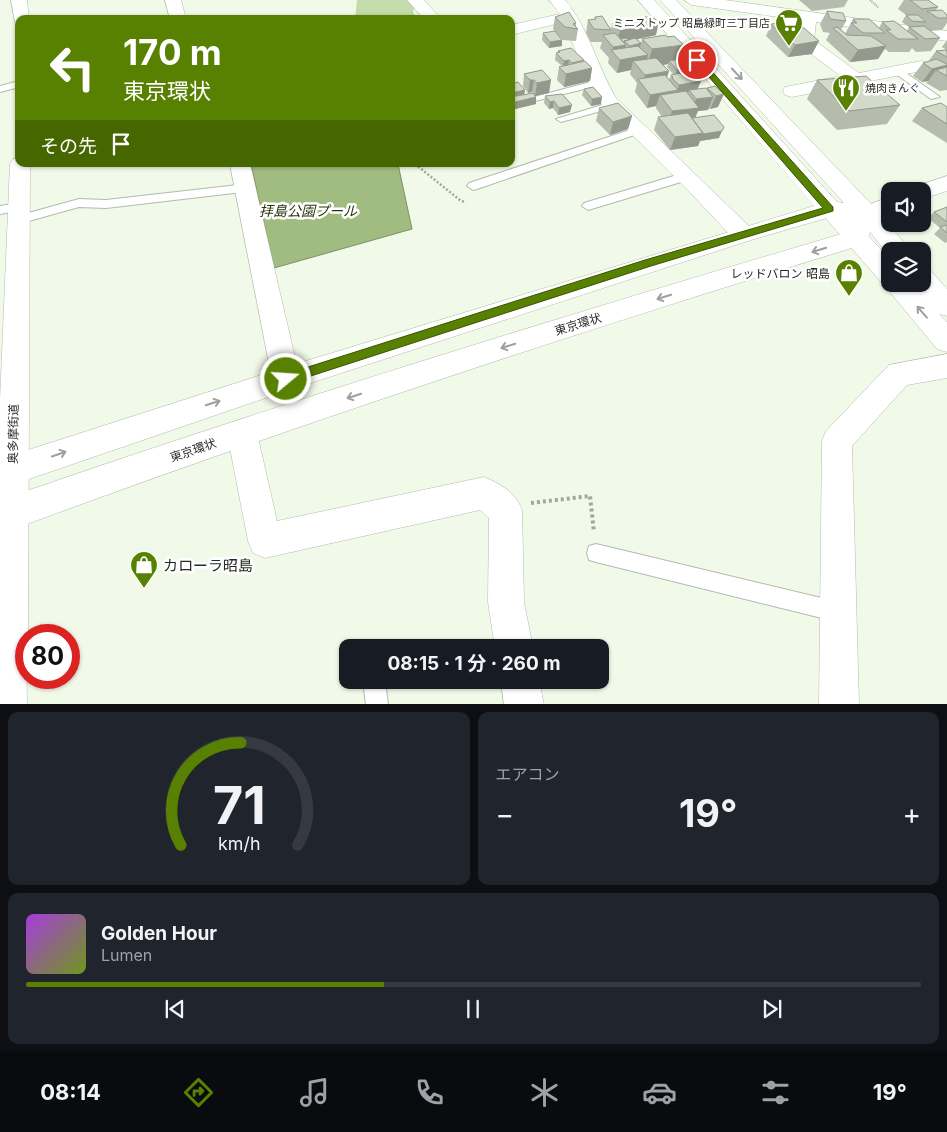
<!DOCTYPE html>
<html lang="ja">
<meta charset="utf-8">
<style>
body{margin:0;font-family:Inter,"Noto Sans JP",sans-serif;background:#20242c;color:#f1f3f6;height:100vh;display:flex;flex-direction:column;font-size:19px;white-space:nowrap}
*{box-sizing:border-box;margin:0}
p{font-size:16px;color:#9ea1a6}
.icon{flex:none;width:28px;height:28px;fill:none;stroke:currentColor;stroke-width:2;stroke-linecap:round;stroke-linejoin:round}
.map{position:relative;height:704px;overflow:hidden}
.side{display:flex;flex-direction:column;gap:8px;padding:8px;background:#0d0f14;flex:1}
.side>*{flex:none}
.top-card{position:absolute;left:15px;top:15px;width:500px;height:152px;border-radius:10px;box-shadow:0 1px 4px #0004;background:#588001;color:#fff;overflow:hidden}
.tools{position:absolute;left:881px;top:182px;display:grid;gap:10px}
.tools a{display:grid;place-items:center;width:50px;height:50px;border-radius:10px;background:#171b24;box-shadow:0 1px 4px #0004;font-size:25px}
.speed{position:absolute;left:15px;top:624px;display:flex;gap:10px;font-size:25px;font-weight:700;text-align:center}
.speed>*{display:grid;place-content:center;width:65px;height:65px;border-radius:50%;background:#171b24;box-shadow:0 1px 4px #0004;line-height:1}
.speed .limit{border:8px solid #d22;background:#fff;color:#111}
.pin{position:absolute;display:grid;place-items:center;width:42px;height:42px;color:#fff;margin:-21px;border:2px solid #fff;border-radius:50%;box-shadow:0 1px 5px #0007}
.me{position:absolute;width:55px;margin:-28px;rotate:72deg;stroke-linejoin:round;filter:drop-shadow(0 0 4px #0008)}
.turn{display:flex;align-items:center;gap:18px;height:105px;padding:0 25px;font-size:22px}
.turn .icon{width:65px;height:65px;stroke-width:2.5}
.turn b{display:block;font-size:35px;line-height:42px}
.then{display:flex;align-items:center;height:48px;padding:0 25px;background:#0003;gap:10px;font-size:19px}
.big{font-size:38px;font-weight:700;line-height:1.1}
.side .tile{flex:1;display:flex;flex-direction:column;justify-content:center;gap:8px;min-width:0;padding:0 18px;border-radius:10px;background:#20242c}
.side .dial{align-items:center;gap:0}
.dial svg{height:130px;overflow:visible;fill:none;stroke:#363941;stroke-width:7;stroke-linecap:round;text-anchor:middle}
.dial text{fill:#f1f3f6;stroke:none}
.song{display:flex;align-items:center;gap:15px}
.cover{width:60px;height:60px;border-radius:8px;background:linear-gradient(135deg,hsl(280 70% 55%),hsl(80 70% 35%))}
.played{height:5px;border-radius:2px;background:linear-gradient(90deg,#588001 40%,#363941 40%)}
.keys{display:flex;justify-content:space-around;direction:ltr}
.heat{display:flex;justify-content:space-between;align-items:center;font-size:28px;direction:ltr}
.side .tiles{flex:1;display:grid;gap:8px;grid-template-columns:1fr 1fr}
.tile:last-child{grid-column:span 2}
.trip{position:absolute;left:339px;top:639px;width:270px;height:50px;border-radius:10px;background:#171b24;box-shadow:0 1px 4px #0004;font-weight:700;line-height:50px;text-align:center}
.tabs{display:flex;height:80px;justify-content:space-around;align-items:center;background:#090b0e;color:#9ea1a6}
.tabs .icon{width:35px;height:35px}
.tabs .active{color:#588001}
.tabs b{font-size:22px;color:#f1f3f6}
.map>svg:first-child{display:block}
.green{fill:#c4dca9}
.water{fill:#a1bc80;stroke:#7d9065}
.lines{fill:none;stroke-linecap:round;stroke-linejoin:round}
.lane-casing{stroke:#b3bbab;stroke-width:2}
.street-casing{stroke:#b3bbab;stroke-width:1}
.secondary-casing{stroke:#b3bbab;stroke-width:1}
.primary-casing{stroke:#b3bbab;stroke-width:1}
.highway-casing{stroke:#b3bbab;stroke-width:1}
.path-far2{stroke:#a1a79b;stroke-width:2;stroke-dasharray:1 1;stroke-linecap:butt}
.path-far1{stroke:#a1a79b;stroke-width:2.5;stroke-dasharray:2 2;stroke-linecap:butt}
.path{stroke:#a1a79b;stroke-width:4;stroke-dasharray:3 3;stroke-linecap:butt}
.lane{fill:#fff;fill-rule:evenodd}
.street{fill:#fff;fill-rule:evenodd}
.secondary{fill:#fff;fill-rule:evenodd}
.primary{fill:#fff;fill-rule:evenodd}
.highway{fill:#fff;fill-rule:evenodd}
.wall{fill:#b5bcae;fill-rule:evenodd}
.shaded-wall{fill:#93998d}
.building{fill:#d2dbca;stroke:#93998d}
.oneway{stroke:#9ea09d}
.route{fill:#588001;stroke:#395301}
.labels{text-anchor:middle;dominant-baseline:central;stroke-width:5;stroke-linejoin:round;paint-order:stroke}
.far-poi-label{font-size:11px;fill:#282b25;stroke:#fff;text-anchor:end}
.poi-label{font-size:12px;fill:#282b25;stroke:#fff;text-anchor:end}
.street-label{font-size:12px;fill:#282b25;stroke:#fff}
.water-label{font-size:14px;font-style:italic;fill:#25360a;stroke:#fff}
.near-poi-label{font-size:15px;fill:#282b25;stroke:#fff;text-anchor:start}
</style>
<div class="map">
<svg width="947" height="705" viewBox="0 0 947 705">
<rect width="100%" height="100%" fill="#f1f9e8"/>
<path class="green" d="M357,0H420L413,10L415,19H355Z"/>
<path class="water" d="M251,164H398L412,229L274,268Z"/>
<g class="lines">
<defs>
<path id="lane" d="M893,68H899L940,97L931,99L893,72Z
M598,80L601,81V85L535,101L530,98Z
M19,81V87L0,92V86Z
M612,102L617,105L616,107L561,122L556,119Z
M639,127L644,130L643,132L477,189L473,190L467,186L469,183Z
M687,172L691,173V179L588,210L582,206L584,203Z
M247,184L251,185V191L106,208L79,207L18,224L12,220L14,217L79,199L106,200Z
M18,203L24,207L22,210L0,214V206Z
M596,544L838,602L845,605L848,612L845,619L838,622L596,562L589,560L587,553L589,546Z
M363,680H385L388,705H366Z"/>
<path id="street" d="M165,0H181L186,19H170Z
M407,0H424L441,19H424Z
M549,0H565C589,28 597,66 616,98L751,228L755,234L751,240L743,242L735,240L679,181L602,105L586,77L564,22L511,35V25L560,14Z
M684,0H725L947,31V41L816,22L814,40L859,73L921,61L927,62L930,66L927,70L870,81L873,85L870,89L864,90L852,85L792,97L785,95L783,91L785,87L841,76L800,46L798,42L800,20L692,5Z
M230,164H250L300,379L296,388L286,391L276,388L272,379Z
M947,354V378L907,385L852,446L859,705H819L822,441L826,431L889,365Z
M242,419L253,423L257,433L277,521L484,477C501,484 516,493 522,510L524,602L533,648H495L488,602L489,518L480,510L265,558L253,553L248,541L227,433L231,423Z
M501,680H539L544,705H504Z"/>
<path id="secondary" d="M947,176V191L922,199V191H912L914,187Z
M890,197V214L867,222L859,220L856,214L859,208Z"/>
<path id="primary" d="M11,0H27L29,19H19V23L15,22Z
M19,158V164H30L28,635H26L27,705H0V400L10,164L13,159Z
M830,201L838,204L890,259V284H922V269L931,271L947,289V316L939,314L947,322V352L937,349L889,291L886,283L881,282L822,214L819,209L822,204Z
M867,206L875,208L911,251H890V257L856,214L859,208Z"/>
<path id="highway" d="M638,0H654L837,202L844,203L660,0H676L875,208L878,214L865,244C574,333 286,428 0,534V500C280,403 563,316 848,232L853,220L830,217L751,240L286,391L0,489V459L286,367L814,206Z"/>
</defs>
<use href="#lane" class="lane-casing"/>
<use href="#street" class="street-casing"/>
<use href="#secondary" class="secondary-casing"/>
<use href="#primary" class="primary-casing"/>
<use href="#highway" class="highway-casing"/>
<path class="path-far2" d="M870,0L879,8"/>
<path class="path-far1" d="M415,164L461,201L466,202"/>
<path class="path" d="M531,503L590,496L594,532"/>
<use href="#lane" class="lane"/>
<use href="#street" class="street"/>
<use href="#secondary" class="secondary"/>
<use href="#primary" class="primary"/>
<use href="#highway" class="highway"/>
</g>
<path class="wall" d="M799,0H848L844,7L812,11Z
M904,0H928L938,7L936,10L947,15V23L942,30L930,31L940,38L931,51L916,52L912,48L909,52H889L885,49L878,59L850,62L826,40L830,33L823,32L820,24L827,11L846,21L841,30L845,34L853,19L879,28L882,22L907,31L909,27L902,22L906,15L898,9Z
M555,17L576,23V27L578,29L576,41L563,40L553,29Z
M595,17L611,29L612,24L656,35L637,39L641,43L642,39L694,67L693,73L698,89H706L707,88L715,86L718,107L710,109L709,108L708,110L698,111L695,118L719,138L700,141L698,146L670,150L654,130L658,117H662L656,108V106L647,108L635,92L637,83L630,74L631,70L617,73L608,63L609,58L600,48L602,42H591L586,33L588,20H594ZM668,64L667,67L673,74L671,75L669,80L667,77L663,65Z
M771,24L819,41L812,54L788,57L766,36Z
M543,33L562,46L549,48L542,40Z
M947,40V90L940,91L926,83L928,81L922,82L913,76L923,63L928,62L936,51L946,50L942,47Z
M558,51L584,61L592,68L590,81L564,87L557,80L559,67L562,66L555,60L556,53H557Z
M542,70L549,93L536,96V104L511,110V84L525,90L524,95L533,93L532,92L528,93L523,86L524,74Z
M817,80L900,105L887,124L837,130L807,99Z
M584,89L601,104L591,106L582,95Z
M545,96L570,112L558,115L553,108L549,109L544,103Z
M947,107V143L912,121L922,108Z
M599,108L632,116L628,129L610,135L596,121Z
M947,207V242L945,243L934,234L940,228L928,218L934,212Z"/>
<path class="shaded-wall" d="M659,22L656,35L625,42L617,40L620,31Z
M562,40V46L549,48L550,42Z
M819,41L812,54L788,57L795,45Z
M641,43L638,56L627,58L630,46Z
M626,45L623,57L612,52L613,47Z
M684,45L678,63L669,61L668,64L647,68L652,49Z
M886,46L878,59L850,62L858,50Z
M648,55L644,68L633,61L631,70L617,73L620,60Z
M569,60L568,67L563,68L564,61Z
M947,65V67L936,70L928,81L922,82L932,69Z
M694,67L692,74L675,76L677,70Z
M592,68L590,81L564,87L566,74Z
M669,71L665,84L642,85L645,75Z
M530,80H534L532,92L528,93Z
M551,80L549,93L535,96L537,83Z
M701,81L696,93L689,90L687,95H660L656,106L647,108L650,95L677,91L679,85Z
M525,90L524,96L511,100V93Z
M724,94L718,107L710,109L716,96Z
M536,97V104L511,110V103Z
M602,97L601,104L591,106L592,99Z
M713,97L708,110L698,111L694,120L668,124L672,111L692,109L696,99Z
M554,101L553,108L549,109L550,102Z
M572,105L570,112L558,115L559,108Z
M632,116L628,129L610,135L613,122Z
M722,131L719,138L700,141L698,146L670,150L675,137Z"/>
<path class="building" d="M910,0H928L938,7L922,9Z
M942,10L947,15V18H938L927,11Z
M827,11L843,13L846,21L830,19Z
M569,12L576,23L573,24L578,29L565,27L555,17Z
M906,15H918L926,22L912,21Z
M602,16L611,30L594,29L588,20L596,19L595,17Z
M651,16L659,22L620,31L612,24Z
M853,19H869L885,33H863L851,23H857Z
M894,21L918,39H898L886,30H891L882,22Z
M779,23L804,28L819,41L795,45L771,24Z
M924,26L940,38L925,39L909,27Z
M837,27L847,35L871,36L886,46L858,50L833,28Z
M555,31L562,40L550,42L543,33Z
M615,33L626,45L613,47L603,35Z
M665,35L667,37L674,36L684,45L652,49L642,39Z
M626,38L629,40L624,41V43L620,39Z
M635,38L641,43L630,46L624,41Z
M638,46L648,55L620,60L611,50Z
M571,48L584,60L572,63L569,60L564,61L556,53L560,52L558,51Z
M947,50V57L936,51Z
M656,58L669,71L645,75L633,61Z
M686,58L694,67L677,70L669,61Z
M936,59L947,64V65L932,69L923,63Z
M585,61L592,68L566,74L559,67Z
M947,67V76L936,70Z
M542,70L551,80L537,83L534,80H530L524,74Z
M691,71L701,81L679,85L672,78L673,77L671,75Z
M665,75L678,90L650,95L638,79Z
M866,76L900,105L849,111L817,80Z
M518,82L525,90L511,93V84Z
M715,86L724,94L716,96L707,88Z
M593,87L602,97L592,99L584,89Z
M706,88L713,97L696,99L689,90Z
M686,91L699,108L672,111L660,95Z
M533,93L536,97L511,103V97Z
M562,94L572,105L559,108L554,101L550,102L545,96Z
M618,103L632,116L613,122L599,108Z
M941,103L947,107V124L922,108Z
M688,113L703,133L675,137L658,117Z
M714,115L724,127L722,131L703,134V133L692,118Z
M947,207V222L934,212Z
M947,225V233L940,227Z"/>
<defs><path id="oneway-shaft" d="M-6 0H5M1.5-3L5.5 0L1.5 3" fill="none" stroke-width="1.6" stroke-linecap="round" stroke-linejoin="round" transform="scale(1.25)"/></defs>
<g class="oneway">
<use href="#oneway-shaft" transform="translate(737 74) rotate(47)"/>
<use href="#oneway-shaft" transform="translate(819 250) rotate(163)"/>
<use href="#oneway-shaft" transform="translate(664 297) rotate(163)"/>
<use href="#oneway-shaft" transform="translate(922 312) rotate(-131)"/>
<use href="#oneway-shaft" transform="translate(508 346) rotate(163)"/>
<use href="#oneway-shaft" transform="translate(354 396) rotate(162)"/>
<use href="#oneway-shaft" transform="translate(213 403) rotate(-18)"/>
<use href="#oneway-shaft" transform="translate(59 454) rotate(-19)"/>
</g>
<path class="route" d="M695,58H700L833,207V211L651,266L286,384L282,382V375L286,374L645,260L823,208L695,61Z"/>
<defs>
<symbol id="supermarket-pin" viewBox="-11 -11 22 30"><path d="M0 17L-7.5 6A9.5 9.5 0 1 1 7.5 6Z" fill="#588001" stroke="#fff"/><path d="M-6-5.5h2.5l.6 2H6L4.5 2H-2.5L-4.4-4H-6ZM-1.5 3.2a1.3 1.3 0 1 0 .1 0ZM3 3.2a1.3 1.3 0 1 0 .1 0Z" fill="#fff"/></symbol>
<symbol id="restaurant-pin" viewBox="-11 -11 22 30"><path d="M0 17L-7.5 6A9.5 9.5 0 1 1 7.5 6Z" fill="#588001" stroke="#fff"/><path d="M-5-6h1v4h1v-4h1v4h1v-4h1v5L-1.5 .5V6h-2V.5L-5-1ZM5-6V6H3V1.5H1.5Q1.5-4 5-6Z" fill="#fff"/></symbol>
<symbol id="shop-pin" viewBox="-11 -11 22 30"><path d="M0 17L-7.5 6A9.5 9.5 0 1 1 7.5 6Z" fill="#588001" stroke="#fff"/><path d="M-5-2.5h2.3a2.7 3.5 0 0 1 5.4 0H5L5.5 6h-11ZM-1.5-2.5h3a1.5 2.3 0 0 0-3 0Z" fill="#fff"/></symbol>
</defs>
<g fill-rule="evenodd">
<use href="#supermarket-pin" x="773" y="7" width="32" height="43"/>
<use href="#restaurant-pin" x="830" y="72" width="32" height="43"/>
<use href="#shop-pin" x="833" y="257" width="32" height="43"/>
<use href="#shop-pin" x="128" y="549" width="32" height="43"/>
</g>
<g class="labels">
<g class="far-poi-label">
<text x="770" y="23">ミニストップ 昭島緑町三丁目店</text>
<text x="865" y="88" text-anchor="start">焼肉きんぐ</text>
</g>
<g class="poi-label">
<text x="830" y="273">レッドバロン 昭島</text>
</g>
<g class="street-label">
<text transform="translate(578 324) rotate(-17)">東京環状</text>
<text transform="translate(13 434) rotate(-89)">奥多摩街道</text>
<text transform="translate(193 450) rotate(-19)">東京環状</text>
</g>
<g class="water-label">
<text x="308" y="210">拝島公園プール</text>
</g>
<g class="near-poi-label">
<text x="163" y="565">カローラ昭島</text>
</g>
</g>
</svg>
<div class="tools">
<a><svg class="icon" aria-label="sound" viewBox="0 0 24 24"><path d="M4 9h4l5-4v14l-5-4H4zM17 9q2 3 0 6"/></svg></a>
<a><svg class="icon" aria-label="layers" viewBox="0 0 24 24"><path d="M12 4l9 5-9 5-9-5zM3 14l9 5 9-5"/></svg></a>
</div>
<div class="speed"><div class="limit">80</div></div>
<div class="pin" style="left:697px;top:60px;background:#d93025"><svg class="icon" aria-label="arrive" viewBox="0 0 24 24"><path d="M6 21V4h12l-3 4 3 4H6"/></svg></div>
<svg class="me" style="left:286px;top:379px" viewBox="-20 -20 40 40"><circle r="17" fill="#588001" stroke="#fff" stroke-width="3"/><path d="M0-11L8 9 0 5-8 9z" fill="#fff"/></svg>
<div class="trip">08:15 · 1 分 · 260 m</div>
<div class="top-card">
<div class="turn"><svg class="icon" aria-label="left" viewBox="0 0 24 24"><path d="M17 20v-9H6M10 6l-5 5 5 5"/></svg><div><b>170 m</b>東京環状</div></div>
<div class="then">その先<svg class="icon" aria-label="arrive" viewBox="0 0 24 24"><path d="M6 21V4h12l-3 4 3 4H6"/></svg></div>
</div>
</div>
<section class="side">
<div class="tiles">
<div class="tile dial"><svg viewBox="0 0 100 80">
<path d="M14 69A42 42 0 1 1 86 69"/>
<path d="M14 69A42 42 0 0 1 51 6" stroke="#588001"/>
<text x="50" y="56" font-size="32" font-weight="700">71</text>
<text x="50" y="72" font-size="11">km/h</text>
</svg></div>
<div class="tile"><p>エアコン</p>
<div class="heat"><a>−</a><b class="big">19°</b><a>+</a></div>
</div>
<div class="tile">
<div class="song"><i class="cover"></i><div><b>Golden Hour</b><p>Lumen</p></div></div>
<div class="played"></div>
<div class="keys"><svg class="icon" aria-label="previous" viewBox="0 0 24 24"><path d="M18 5L8 12l10 7zM5 5v14"/></svg><svg class="icon" aria-label="pause" viewBox="0 0 24 24"><path d="M8 5v14M16 5v14"/></svg><svg class="icon" aria-label="next" viewBox="0 0 24 24"><path d="M6 5l10 7-10 7zM19 5v14"/></svg></div>
</div>
</div>
</section>
<nav class="tabs">
<b>08:14</b>
<svg class="icon active" aria-label="directions" viewBox="0 0 24 24"><path d="M12 3l9 9-9 9-9-9zM9 14v-3h6M13 9l2 2-2 2"/></svg>
<svg class="icon" aria-label="music" viewBox="0 0 24 24"><path d="M9 18V5l10-2v13"/><circle cx="6" cy="18" r="3"/><circle cx="16" cy="16" r="3"/></svg>
<svg class="icon" aria-label="phone" viewBox="0 0 24 24"><path d="M5 4h4l2 5-3 2q2 4 5 5l2-3 5 2v4C11 20 4 13 5 4z"/></svg>
<svg class="icon" aria-label="climate" viewBox="0 0 24 24"><path d="M12 3v18M4 7l16 10M4 17L20 7"/></svg>
<svg class="icon" aria-label="car" viewBox="0 0 24 24"><path d="M5 17H2v-5l4-1 3-4h7l3 4 3 1v5h-3M9 17h6M6 11h13"/><circle cx="7" cy="17" r="2"/><circle cx="17" cy="17" r="2"/></svg>
<svg class="icon" aria-label="filters" viewBox="0 0 24 24"><path d="M4 7h16M4 17h16"/><circle cx="9" cy="7" r="2"/><circle cx="15" cy="17" r="2"/></svg>
<b>19°</b>
</nav>
